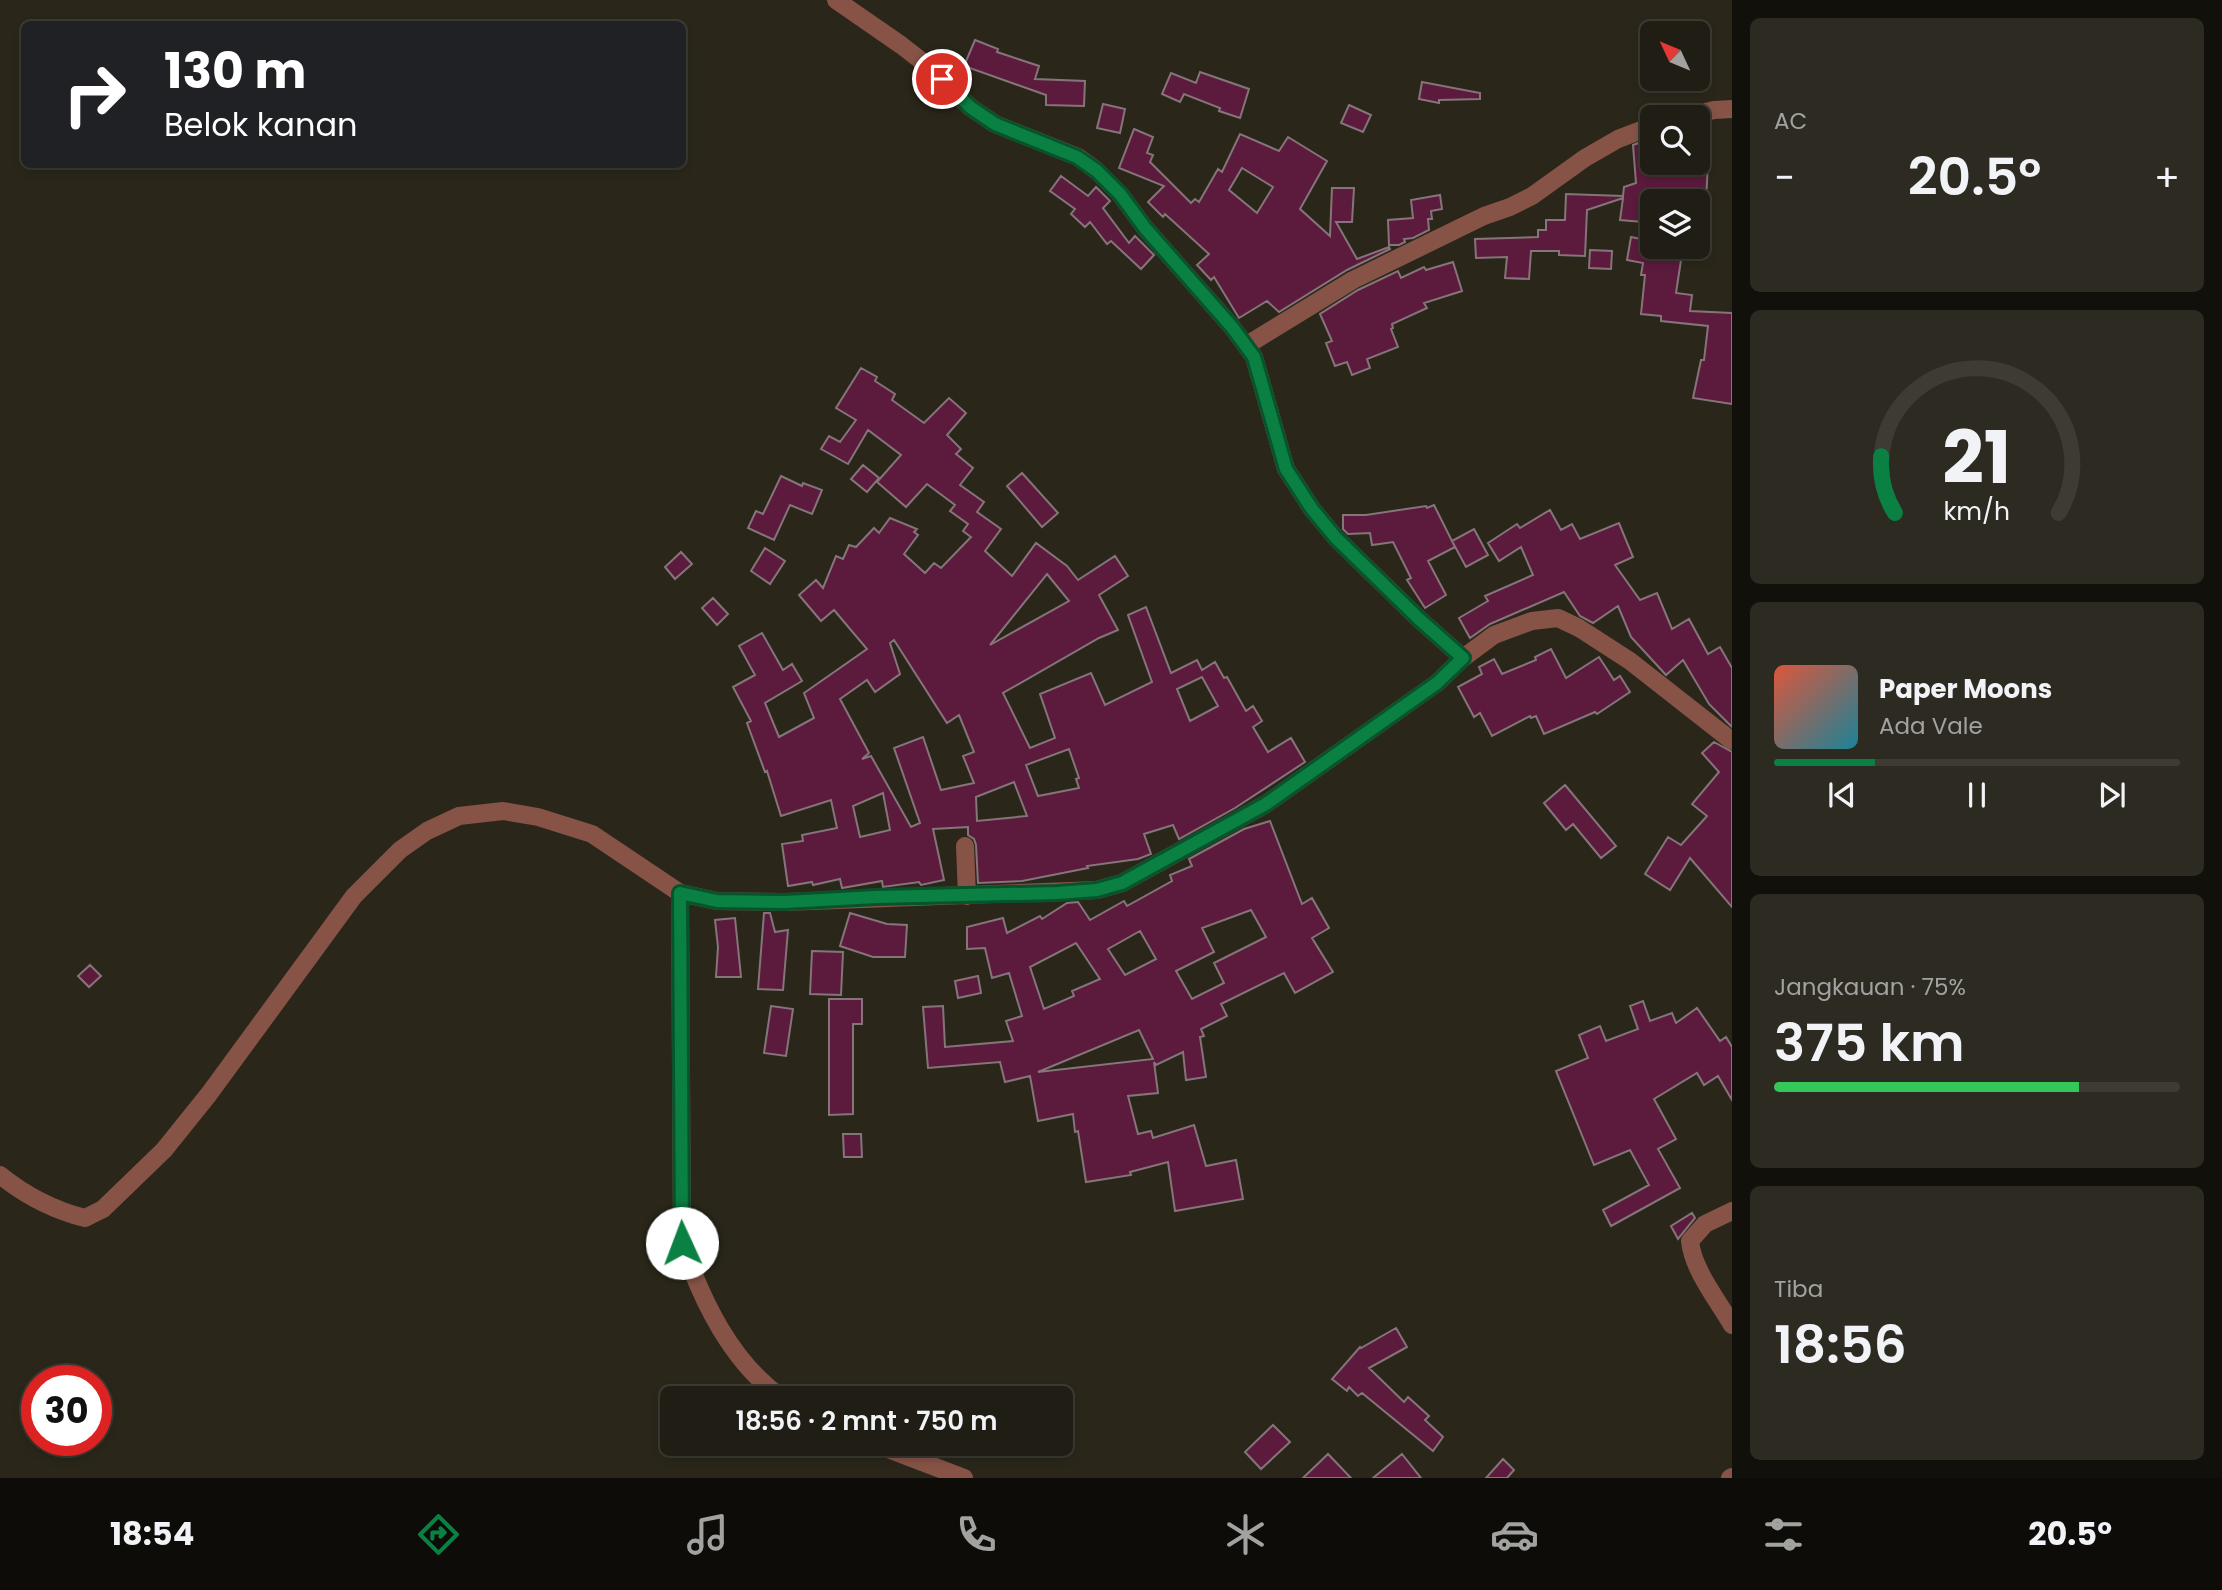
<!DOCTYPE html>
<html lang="id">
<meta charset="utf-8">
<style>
body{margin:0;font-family:Poppins,sans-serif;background:#2d2a22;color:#f1f3f6;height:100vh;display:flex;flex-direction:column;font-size:26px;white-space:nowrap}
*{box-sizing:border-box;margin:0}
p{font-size:23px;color:#a2a2a0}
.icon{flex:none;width:38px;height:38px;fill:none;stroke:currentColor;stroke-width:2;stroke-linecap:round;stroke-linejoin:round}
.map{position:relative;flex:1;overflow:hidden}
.sheet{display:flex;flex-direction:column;gap:18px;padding:18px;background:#12100b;width:490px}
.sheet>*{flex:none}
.top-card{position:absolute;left:21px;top:21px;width:665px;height:147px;border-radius:10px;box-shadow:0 4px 10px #0003,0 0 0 2px #3d3b34;background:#202124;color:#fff;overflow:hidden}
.needle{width:46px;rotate:314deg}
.controls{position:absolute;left:1640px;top:21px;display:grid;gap:14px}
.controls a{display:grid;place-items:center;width:70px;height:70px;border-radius:10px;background:#201d14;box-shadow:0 4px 10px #0003,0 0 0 2px #3d3b34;font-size:35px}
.speed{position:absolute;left:21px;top:1365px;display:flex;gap:14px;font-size:35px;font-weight:700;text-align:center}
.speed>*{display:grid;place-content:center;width:91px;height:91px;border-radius:50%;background:#201d14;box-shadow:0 4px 10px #0003,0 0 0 2px #3d3b34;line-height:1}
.speed .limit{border:10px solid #d22;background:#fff;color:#111}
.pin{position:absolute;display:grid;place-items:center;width:60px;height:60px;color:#fff;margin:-30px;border:4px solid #fff;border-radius:50%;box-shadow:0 2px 7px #0007}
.me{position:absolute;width:77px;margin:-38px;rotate:358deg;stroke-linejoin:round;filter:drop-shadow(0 0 5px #0008)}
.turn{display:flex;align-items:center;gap:24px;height:147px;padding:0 28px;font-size:32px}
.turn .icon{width:91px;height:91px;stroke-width:2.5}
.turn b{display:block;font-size:49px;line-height:60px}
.big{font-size:52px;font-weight:600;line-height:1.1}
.sheet .widget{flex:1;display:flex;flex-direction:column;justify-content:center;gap:10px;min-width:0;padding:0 24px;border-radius:10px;background:#2d2a22}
.sheet .dial{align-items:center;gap:0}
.dial svg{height:182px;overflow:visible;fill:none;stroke:#3d3b34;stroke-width:7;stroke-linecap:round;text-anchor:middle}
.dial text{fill:#f1f3f6;stroke:none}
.song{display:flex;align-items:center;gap:21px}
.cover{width:84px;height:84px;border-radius:10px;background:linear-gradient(135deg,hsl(10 70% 55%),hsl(190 70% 35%))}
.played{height:7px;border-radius:4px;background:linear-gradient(90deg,#0b8043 25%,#3d3b34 25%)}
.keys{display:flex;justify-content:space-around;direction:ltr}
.heat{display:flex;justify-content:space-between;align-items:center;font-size:38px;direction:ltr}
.charge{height:10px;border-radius:5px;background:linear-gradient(90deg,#34c759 75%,#3d3b34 0)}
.trip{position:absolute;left:660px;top:1386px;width:413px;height:70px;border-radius:10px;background:#201d14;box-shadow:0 4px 10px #0003,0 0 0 2px #3d3b34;font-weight:600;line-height:70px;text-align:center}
.menu{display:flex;height:112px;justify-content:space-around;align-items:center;background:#0d0c08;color:#a2a2a0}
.menu .icon{width:49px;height:49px}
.menu .selected{color:#0b8043}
.menu b{font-size:32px;color:#f1f3f6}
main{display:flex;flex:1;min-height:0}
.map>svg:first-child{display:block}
.building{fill:#5c1a3c;stroke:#85747a;stroke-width:2;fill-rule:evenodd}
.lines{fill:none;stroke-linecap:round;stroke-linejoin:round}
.street{stroke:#875347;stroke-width:18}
.route-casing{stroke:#07532c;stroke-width:18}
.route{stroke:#0b8043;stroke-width:12}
</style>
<main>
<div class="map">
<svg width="1732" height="1478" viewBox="0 0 1732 1478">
<rect width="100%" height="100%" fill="#2a271a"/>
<path class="building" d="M975,40L998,49L997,52L1039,66L1035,79L1085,81L1084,106L1046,105V95L964,66Z
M1200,72L1249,89L1240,118L1219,111L1220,108L1184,94L1180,102L1162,94L1171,73L1196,83Z
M1422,82L1480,93V99L1439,100V103L1419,99Z
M1103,104L1125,109L1120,133L1097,128Z
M1349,105L1371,115L1363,132L1341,123Z
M1134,129L1153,137L1147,153L1153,155L1150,162L1191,203L1195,199L1199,202L1218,169L1222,172L1240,134L1279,151L1288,137L1327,161L1300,209L1330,236L1332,188H1354L1352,222H1336L1357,259L1389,247L1390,249L1347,270L1279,312L1267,301L1239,318L1214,277L1211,280L1197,265L1209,254L1165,214L1163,217L1148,202L1164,186L1119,168ZM1242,168L1273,187L1257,213L1229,190Z
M1652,138V163H1708L1706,201H1683V198H1645L1643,222L1620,220L1623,198L1587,210L1585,256L1559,255V251H1531L1529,279L1505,278L1507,257L1476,258L1475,239L1538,237V230H1546V220H1565L1566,194L1623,196L1624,187L1636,183L1633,145Z
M1061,176L1088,196L1096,187L1110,201L1103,208L1129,243L1135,236L1154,255L1141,269L1111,241L1107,244L1090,222L1085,227L1071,214L1075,209L1050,191Z
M1440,195L1442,209L1431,211L1432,219H1428L1429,230L1413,238L1404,239L1405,242L1399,245H1389L1388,220L1413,218L1411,200Z
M1631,237L1652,241V247H1683L1676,293L1692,295L1690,311L1732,313V404L1693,398L1701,360H1704L1708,326L1661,321V316L1641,314L1645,275H1641L1643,263L1627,260Z
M1590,250L1612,251L1611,269L1589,268Z
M1453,262L1462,291L1424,303L1427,308L1392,324L1393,328L1391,329L1398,347L1367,359L1370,368L1352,375L1347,362L1335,366L1326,343L1332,341L1320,314L1358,290L1398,271L1401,278L1424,267L1426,270Z
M861,368L877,377L875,381L895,394L892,400L924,423L949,398L966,413L947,435L961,449L956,454L973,468L960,485L984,502L977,512L1001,529L985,551L1012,576L1036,543L1067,566L1078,580L1115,556L1128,576L1099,595L1118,630L1099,638L1003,693L1030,748L1055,738L1040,694L1091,673L1105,705L1152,682L1128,615L1146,607L1171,673L1197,660L1202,670L1215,662L1224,678L1227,677L1246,711L1253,706L1262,721L1253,727L1268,752L1291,738L1305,762L1235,808L1179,839L1173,825L1144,834L1151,854L1138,859L1087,866L1088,868L1022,881L978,883L976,845L974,839L968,835V827L933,829L944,880L921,885L919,882L883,887L882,881L842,888L840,879L813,885L812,882L788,886L782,844L803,841L802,835L837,828L831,800L781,816L767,771L765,772L747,723L751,721L733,687L755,675L739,646L762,633L783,670L792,664L802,681L765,703L779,737L814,718L804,693L867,649L834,610L821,621L799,595L816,580L823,588L836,556L843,559L849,545L856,547L874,528L879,533L890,518L917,529L914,532L918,535L904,554L925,573L934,563L941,568L971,537L963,531L968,524L950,511L955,505L927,484L906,507L877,482L901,455L868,430L848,464L821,449L829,436L840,442L856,420L836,408ZM1047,574L1069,601L990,645ZM894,640L947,723L959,715L974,752L963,756L974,783L941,790L923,737L894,748L920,823L911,827L871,756L862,759L869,753L840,699L867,680L875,692L900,674L890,643ZM1202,677L1218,706L1190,721L1177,689ZM1069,749L1079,778L1076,779L1079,788L1038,796L1026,765ZM1014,782L1027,816L977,821L976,797ZM883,793L890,830L860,837L853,806Z
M863,465L879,478L867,492L851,479Z
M1022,473L1058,513L1042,527L1007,486Z
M781,476L802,486L803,483L822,490L812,514L790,505L774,540L748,528L756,511L763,514Z
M1434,505L1455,547L1428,561L1446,595L1425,608L1407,580L1411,578L1393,542L1372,545L1370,533L1348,534L1343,529V515H1366L1426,506L1427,508Z
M1550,510L1561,530L1572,524L1580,539L1619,523L1633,557L1615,565L1640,600L1657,593L1672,629L1689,619L1708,654L1720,647L1732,668V727L1709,704L1683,660L1666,675L1631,637L1618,606L1593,623L1580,616L1564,592L1490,624L1470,638L1459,618L1488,601L1485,596L1533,575L1521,547L1499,561L1488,543L1517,524L1520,528Z
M1474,529L1488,555L1466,567L1452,541Z
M765,548L785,561L770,584L751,571Z
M681,552L692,564L675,579L665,567Z
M713,598L728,614L717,625L702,608Z
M1551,649L1566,678L1599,657L1614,680L1620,676L1630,692L1597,714L1595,712L1544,734L1536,716L1531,718L1530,716L1492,736L1480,713L1474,717L1458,687L1482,674L1479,667L1494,659L1502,674L1536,660L1535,657Z
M1714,742L1732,752V907L1690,858L1670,890L1645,874L1668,837L1681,845L1707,816L1692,804L1719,772L1702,753Z
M1565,785L1616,846L1601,858L1573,824L1566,830L1544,803Z
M1270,821L1302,904L1312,898L1329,928L1312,938L1333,972L1295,993L1284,973L1221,1004L1227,1016L1201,1029L1204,1036L1200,1037L1206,1077L1186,1080L1183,1052L1156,1065L1154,1062L1158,1093L1128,1096L1138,1134L1151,1131L1153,1138L1194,1125L1206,1166L1236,1160L1243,1199L1175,1211L1168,1162L1130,1172L1131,1175L1086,1182L1078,1131L1075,1132L1073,1114L1038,1121L1030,1076L1005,1082L1000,1062L928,1068L923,1007L943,1006L945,1047L1013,1041L1006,1021L1022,1016L1009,973L992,978L985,948L967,949V927L1003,918L1007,933L1040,916L1042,919L1067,903L1078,902L1090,920L1124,901L1127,906L1172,881L1170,875L1192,866L1189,859L1244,829ZM1251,910L1266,937L1214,963L1224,983L1192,999L1176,971L1214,952L1202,928ZM1140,931L1156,959L1125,975L1108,949ZM1076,943L1100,979L1072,991L1074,996L1044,1009L1030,967ZM1139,1030L1153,1059L1038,1072Z
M764,913H770L775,932L788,930L783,990L758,989Z
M850,913L887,924L907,925L905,957H873L840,946Z
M735,918L741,977H716L718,947L715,920Z
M812,951L843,952L841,995L810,994Z
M90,965L101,976L89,987L78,976Z
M978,976L981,993L958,998L955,981Z
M829,999H862V1024H853V1114L829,1115Z
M1643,1001L1650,1021L1672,1013L1676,1023L1697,1008L1720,1041L1726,1037L1732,1047V1100L1718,1076L1704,1085L1697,1073L1654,1099L1676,1139L1658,1149L1680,1188L1611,1226L1603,1210L1649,1185L1630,1150L1594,1165L1556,1071L1588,1058L1579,1035L1600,1026L1606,1041L1638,1029L1630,1006Z
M771,1006L793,1009L786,1056L764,1053Z
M843,1134H861L862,1157H844Z
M1692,1213L1695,1218L1678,1239L1671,1226Z
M1396,1328L1407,1347L1369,1368L1404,1402L1408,1397L1429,1416L1425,1420L1443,1437L1433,1451L1362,1393L1358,1396L1349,1387L1347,1391L1332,1379L1360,1347L1361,1348Z
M1273,1425L1290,1442L1261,1469L1245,1452Z
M1328,1454L1351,1478H1303Z
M1402,1454L1421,1478H1373Z
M1503,1459L1514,1470L1507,1478H1486Z"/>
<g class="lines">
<path class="street" d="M836,0L901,45L928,66L970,107L995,124L1078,157L1097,171L1120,194L1145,228L1232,327L1254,357L1286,469L1312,509L1336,538L1419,619L1463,658
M1686,117L1714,110L1732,109
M1247,345L1353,280L1484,216L1510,207L1532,196L1585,158L1618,139L1652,126
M965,846L967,896
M680,893L682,1243C702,1301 731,1362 782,1398
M0,1175C26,1196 53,1210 85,1218L103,1209L164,1150L209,1094L354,896L400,850L427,831L459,816L503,811L538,817L592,834L680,893L717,901L785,902L1097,890L1122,883L1266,804L1437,683L1463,658L1494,635L1532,621L1558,618L1579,628L1630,661L1732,741
M1732,1211L1705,1224L1690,1241C1693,1270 1717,1299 1732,1325
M875,1444L964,1478
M1730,1478L1732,1477"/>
</g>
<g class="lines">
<defs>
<path id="route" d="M682,1243L680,893L717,901L785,902L876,897L1057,893L1097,890L1122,883L1266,804L1437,683L1463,658L1419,619L1336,538L1312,509L1286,469L1254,357L1232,327L1145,228L1120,194L1097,171L1077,157L995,124L970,107L942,79"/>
</defs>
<use href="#route" class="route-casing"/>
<use href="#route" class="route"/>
</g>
</svg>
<div class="controls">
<a><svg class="needle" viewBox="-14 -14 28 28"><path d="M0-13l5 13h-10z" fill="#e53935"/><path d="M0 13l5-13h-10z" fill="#a2a2a0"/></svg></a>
<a><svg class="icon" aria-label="search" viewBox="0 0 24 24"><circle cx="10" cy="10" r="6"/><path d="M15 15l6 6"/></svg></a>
<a><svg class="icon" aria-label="layers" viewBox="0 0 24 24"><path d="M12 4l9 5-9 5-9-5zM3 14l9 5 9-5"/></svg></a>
</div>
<div class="speed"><div class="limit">30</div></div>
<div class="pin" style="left:942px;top:79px;background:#d93025"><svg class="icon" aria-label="arrive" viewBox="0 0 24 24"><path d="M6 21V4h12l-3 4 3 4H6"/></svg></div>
<svg class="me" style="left:682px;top:1243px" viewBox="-20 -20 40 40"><circle r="19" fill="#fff"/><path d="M0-13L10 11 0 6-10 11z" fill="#0b8043"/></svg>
<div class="trip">18:56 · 2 mnt · 750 m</div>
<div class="top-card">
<div class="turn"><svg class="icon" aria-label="right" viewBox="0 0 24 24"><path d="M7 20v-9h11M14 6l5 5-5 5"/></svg><div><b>130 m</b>Belok kanan</div></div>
</div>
</div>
<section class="sheet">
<div class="widget"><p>AC</p>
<div class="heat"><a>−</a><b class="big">20.5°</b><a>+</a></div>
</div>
<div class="widget dial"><svg viewBox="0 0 100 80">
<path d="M14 69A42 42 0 1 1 86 69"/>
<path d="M14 69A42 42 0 0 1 8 44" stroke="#0b8043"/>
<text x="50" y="56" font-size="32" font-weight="700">21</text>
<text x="50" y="72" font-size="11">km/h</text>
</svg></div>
<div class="widget">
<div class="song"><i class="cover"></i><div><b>Paper Moons</b><p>Ada Vale</p></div></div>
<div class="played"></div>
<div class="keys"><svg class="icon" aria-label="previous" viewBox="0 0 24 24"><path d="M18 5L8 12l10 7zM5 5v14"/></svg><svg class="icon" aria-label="pause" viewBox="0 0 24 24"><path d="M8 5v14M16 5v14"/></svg><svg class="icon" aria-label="next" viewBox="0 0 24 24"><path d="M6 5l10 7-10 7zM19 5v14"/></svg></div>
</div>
<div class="widget"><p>Jangkauan · 75%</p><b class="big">375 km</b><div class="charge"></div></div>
<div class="widget"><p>Tiba</p><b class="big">18:56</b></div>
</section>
</main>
<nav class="menu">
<b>18:54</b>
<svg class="icon selected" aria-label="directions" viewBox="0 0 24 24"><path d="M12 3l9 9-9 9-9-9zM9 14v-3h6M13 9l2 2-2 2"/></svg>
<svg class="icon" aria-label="music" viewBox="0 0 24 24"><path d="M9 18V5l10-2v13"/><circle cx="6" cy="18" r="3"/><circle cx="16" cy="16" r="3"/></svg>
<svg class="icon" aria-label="phone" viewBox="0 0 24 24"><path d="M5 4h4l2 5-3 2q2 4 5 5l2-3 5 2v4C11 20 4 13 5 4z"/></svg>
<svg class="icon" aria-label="climate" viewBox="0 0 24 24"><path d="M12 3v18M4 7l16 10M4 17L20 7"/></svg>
<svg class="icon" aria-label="car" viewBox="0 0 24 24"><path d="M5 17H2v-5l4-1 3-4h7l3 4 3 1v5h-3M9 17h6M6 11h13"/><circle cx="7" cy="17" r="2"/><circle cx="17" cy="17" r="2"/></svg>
<svg class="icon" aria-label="filters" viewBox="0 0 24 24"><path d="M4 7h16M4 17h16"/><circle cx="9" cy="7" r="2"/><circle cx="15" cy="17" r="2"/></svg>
<b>20.5°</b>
</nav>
